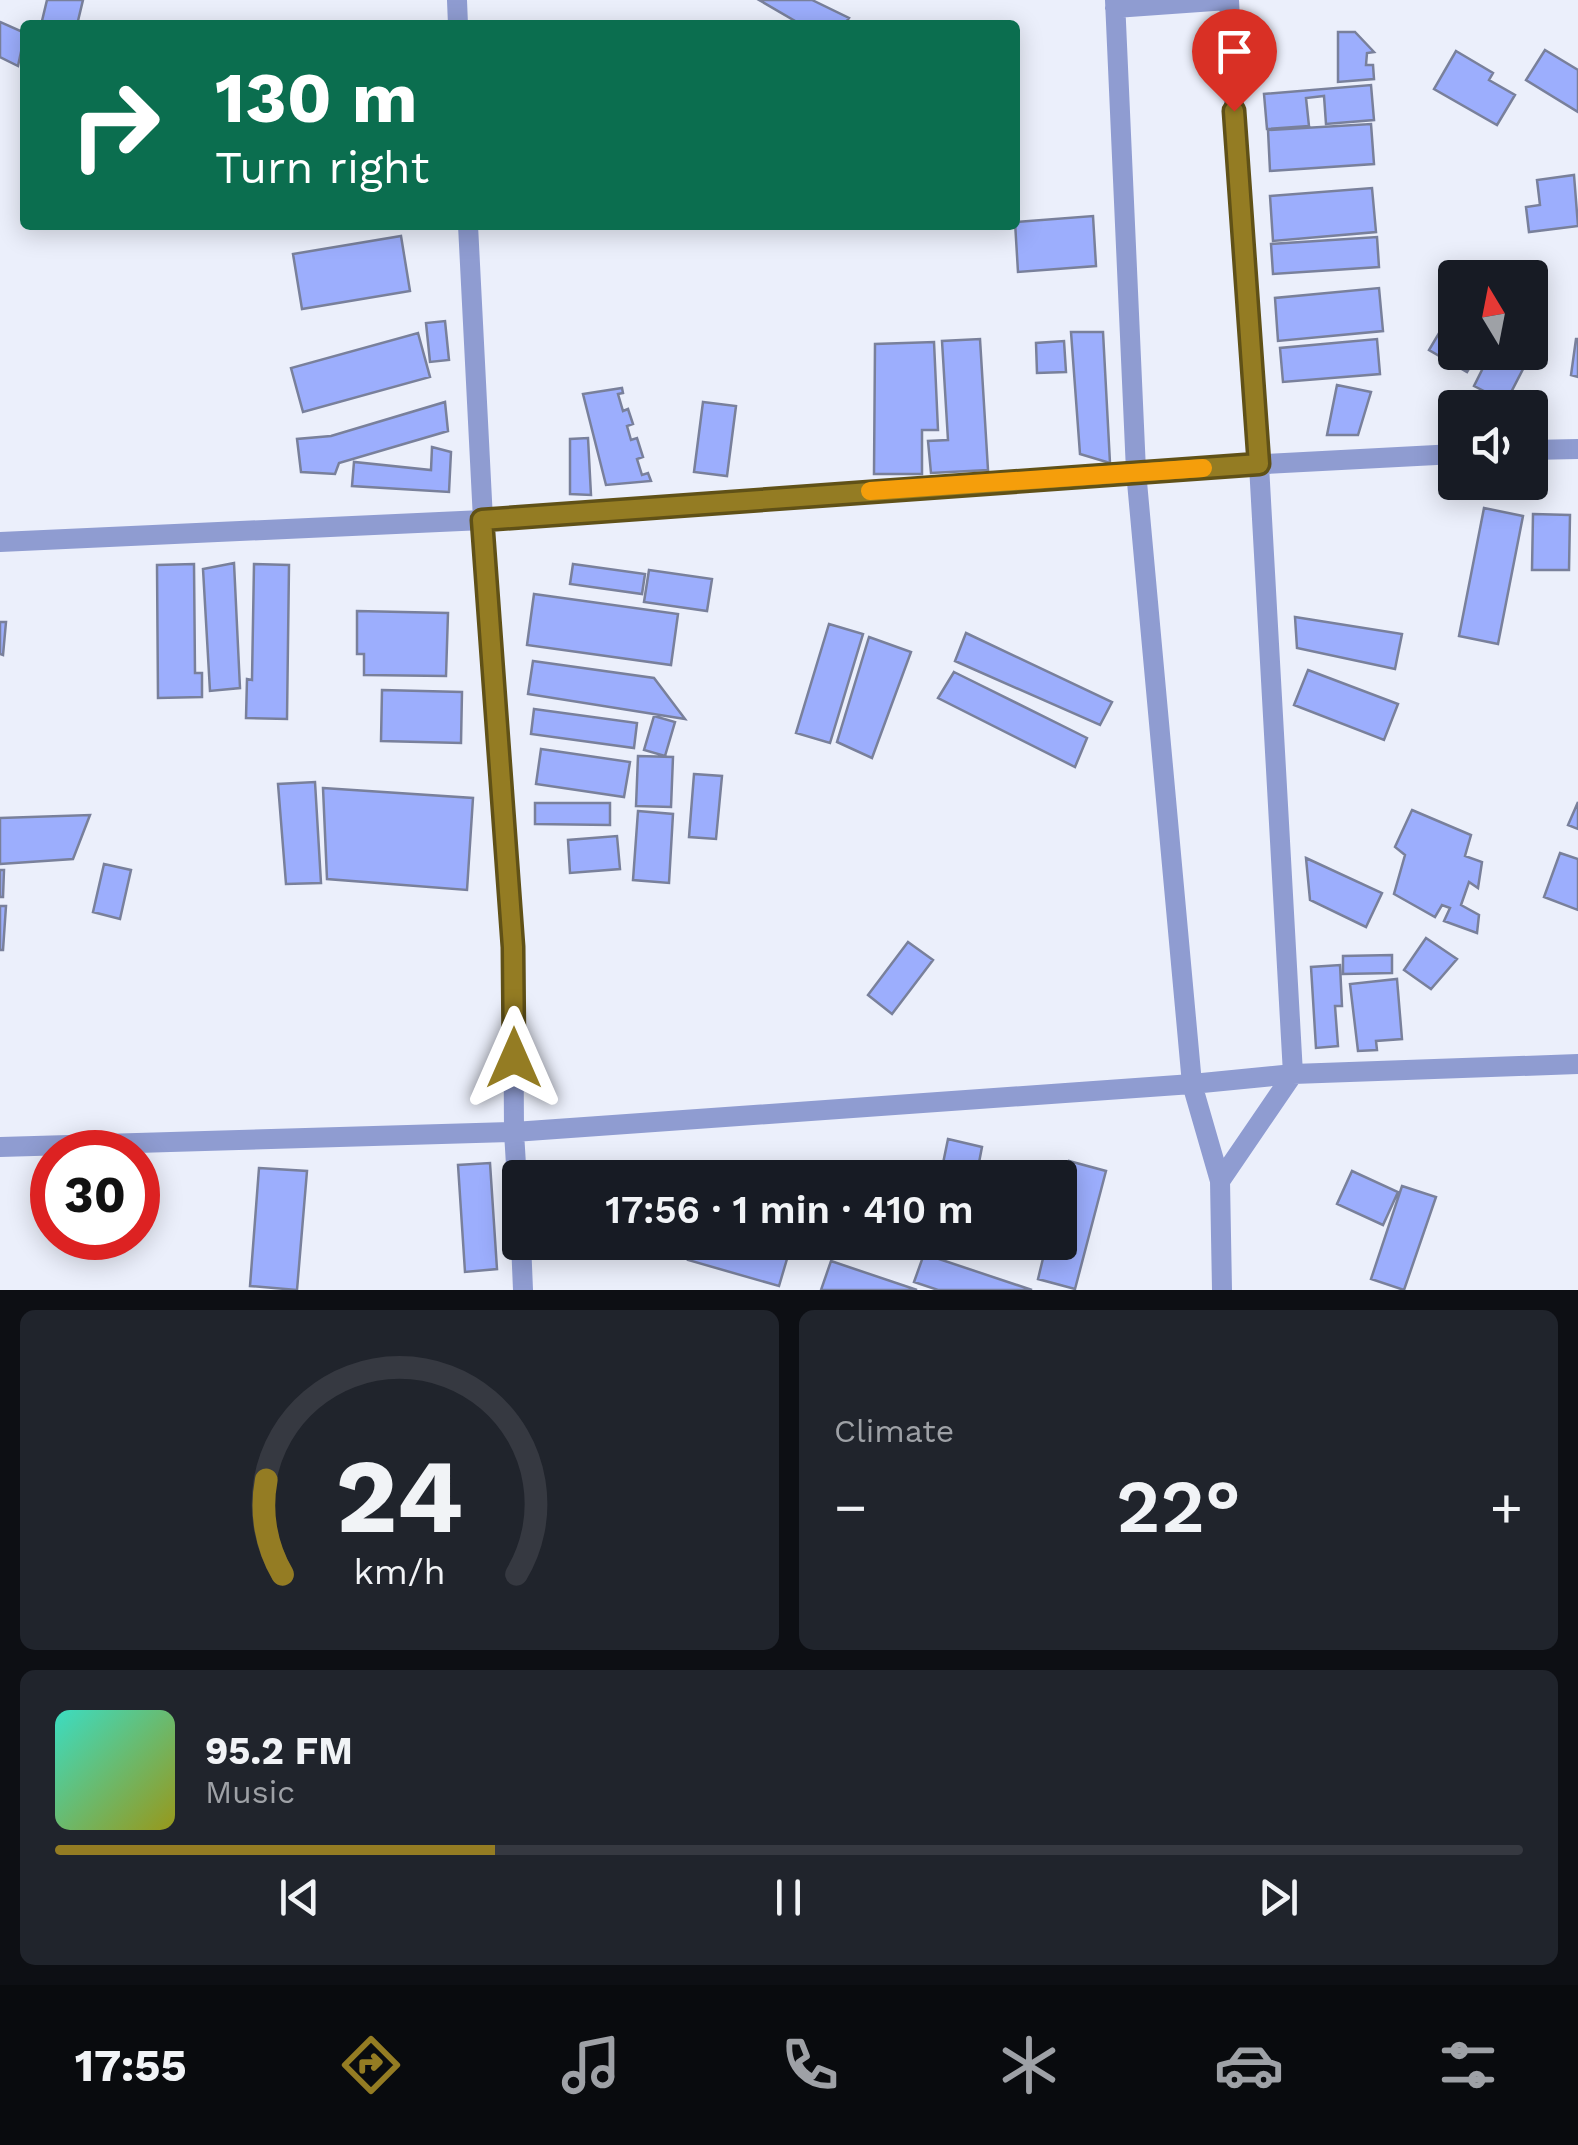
<!DOCTYPE html>
<meta charset="utf-8">
<style>
body{margin:0;font-family:"Work Sans",sans-serif;background:#20242c;color:#f1f3f6;height:100vh;display:flex;flex-direction:column;font-size:38px;white-space:nowrap}
*{box-sizing:border-box;margin:0}
p{font-size:32px;color:#9ea1a6}
.icon{flex:none;width:55px;height:55px;fill:none;stroke:currentColor;stroke-width:2;stroke-linecap:round;stroke-linejoin:round}
.map{position:relative;height:1290px;overflow:hidden}
.side{display:flex;flex-direction:column;gap:20px;padding:20px;background:#0d0f14;flex:1}
.side>*{flex:none}
.hud{position:absolute;left:20px;top:20px;width:1000px;height:210px;border-radius:10px;box-shadow:0 5px 25px #0003;background:#0b6e4f;color:#fff;overflow:hidden}
.needle{width:65px;rotate:350deg}
.buttons{position:absolute;left:1438px;top:260px;display:grid;gap:20px}
.buttons a{display:grid;place-items:center;width:110px;height:110px;border-radius:10px;background:#171b24;box-shadow:0 5px 25px #0003;font-size:50px}
.speed{position:absolute;left:30px;top:1130px;display:flex;gap:20px;font-size:50px;font-weight:700;text-align:center}
.speed>*{display:grid;place-content:center;width:130px;height:130px;border-radius:50%;background:#171b24;box-shadow:0 5px 25px #0003;line-height:1}
.speed .limit{border:15px solid #d22;background:#fff;color:#111}
.pin{position:absolute;display:grid;place-items:center;width:85px;height:85px;color:#fff;margin:-102px -42px;border-radius:50% 50% 50% 0;rotate:-45deg;box-shadow:0 0 10px #0007}
.pin .icon{rotate:45deg}
.me{position:absolute;width:110px;margin:-55px;rotate:0deg;stroke-linejoin:round;filter:drop-shadow(0 0 8px #0008)}
.turn{display:flex;align-items:center;gap:35px;height:210px;padding:0 30px;font-size:45px}
.turn .icon{width:130px;height:130px;stroke-width:2.5}
.turn b{display:block;font-size:70px;line-height:85px}
.big{font-size:75px;font-weight:600;line-height:1.1}
.side .card{flex:1;display:flex;flex-direction:column;justify-content:center;gap:15px;min-width:0;padding:0 35px;border-radius:15px;background:#20242c}
.side .dial{align-items:center;gap:0}
.dial svg{height:260px;overflow:visible;fill:none;stroke:#363941;stroke-width:7;stroke-linecap:round;text-anchor:middle}
.dial text{fill:#f1f3f6;stroke:none}
.song{display:flex;align-items:center;gap:30px}
.cover{width:120px;height:120px;border-radius:15px;background:linear-gradient(135deg,hsl(170 70% 55%),hsl(60 70% 35%))}
.played{height:10px;border-radius:5px;background:linear-gradient(90deg,#947c23 30%,#363941 30%)}
.keys{display:flex;justify-content:space-around;direction:ltr}
.heat{display:flex;justify-content:space-between;align-items:center;font-size:55px;direction:ltr}
.side .tiles{flex:1;display:grid;gap:20px;grid-template-columns:1fr 1fr}
.card:last-child{grid-column:span 2}
.trip{position:absolute;left:502px;top:1160px;width:575px;height:100px;border-radius:10px;background:#171b24;box-shadow:0 5px 25px #0003;font-weight:600;line-height:100px;text-align:center}
.tab-bar{display:flex;height:160px;justify-content:space-around;align-items:center;background:#090b0e;color:#9ea1a6}
.tab-bar .icon{width:70px;height:70px}
.tab-bar .selected{color:#947c23}
.tab-bar b{font-size:45px;color:#f1f3f6}
.map>svg:first-child{display:block}
.building{fill:#9caefd;stroke:#79809b;stroke-width:2.5}
.lines{fill:none;stroke-linecap:round;stroke-linejoin:round}
.minor{stroke:#8f9cd1;stroke-width:20}
.route-casing{stroke:#605117;stroke-width:25}
.route{stroke:#947c23;stroke-width:18}
.slow{stroke:#f59e0b;stroke-width:18}
</style>
<div class="map">
<svg width="1578" height="1290" viewBox="0 0 1578 1290">
<rect width="100%" height="100%" fill="#ebeffb"/>
<path class="building" d="M47,0H83L77,25H41Z
M759,0H812L849,18L844,25H802Z
M0,22L25,33L18,66L0,57Z
M1338,32H1355L1374,52L1367,53L1366,65H1373L1374,79L1338,82Z
M1545,50L1578,70V112L1526,80Z
M1456,51L1493,73L1489,80L1515,95L1497,125L1434,89Z
M1371,85L1374,120L1326,124L1324,96L1306,98L1309,126L1267,129L1264,94Z
M1371,124L1374,164L1270,171L1268,130Z
M1574,175L1578,226L1529,232L1526,207L1540,205L1537,180Z
M1372,188L1376,232L1273,241L1270,196Z
M1093,216L1096,266L1018,272L1015,222Z
M401,236L410,291L302,309L293,254Z
M1377,237L1379,267L1273,274L1271,244Z
M1379,288L1383,331L1278,341L1275,298Z
M1455,306V352H1479L1467,372L1429,350Z
M445,321L449,360L430,362L426,323Z
M1071,332H1103L1110,463L1080,454Z
M418,333L430,377L303,412L291,368Z
M1530,336L1538,340L1506,402L1474,386L1491,352H1530Z
M980,339L988,470L931,473L928,441L948,440L942,341Z
M1377,339L1380,374L1283,382L1280,348Z
M1576,339H1578V377L1571,375Z
M1064,341L1066,372L1037,373L1036,343Z
M934,342L938,430H922V474H874L875,344Z
M1337,385L1371,392L1358,435H1327Z
M622,388L623,393L618,394L623,411L628,409L633,424L627,426L631,440L637,438L643,457L637,459L642,475L648,473L651,481L606,485L583,394Z
M445,402L448,431L339,463L335,474L301,472L297,439L331,436Z
M703,402L736,406L727,476L694,472Z
M588,438L591,495L570,494V439Z
M432,447L451,452L449,492L352,486L354,462L431,470Z
M1484,508L1523,516L1498,644L1459,636Z
M1533,514L1570,515L1569,570H1532Z
M234,563L240,688L210,691L203,569Z
M194,564L195,673H202V697L158,698L157,565Z
M254,564L289,565L287,719L246,718L247,679L252,680Z
M573,564L645,574L642,594L570,584Z
M649,570L712,579L707,611L644,602Z
M534,594L678,614L671,665L527,645Z
M357,611L448,613L446,676L364,675V654H357Z
M1295,617L1402,634L1395,669L1297,648Z
M0,622H6L3,655L0,654Z
M829,624L863,634L830,743L796,733Z
M966,633L1112,702L1100,725L955,661Z
M869,637L911,652L872,758L837,742Z
M533,661L654,678L685,719L528,694Z
M1308,670L1398,704L1384,740L1294,705Z
M954,672L1087,738L1075,767L938,698Z
M382,690L462,692L461,743L381,741Z
M534,709L637,723L634,748L531,734Z
M654,716L675,722L665,756L644,750Z
M541,749L630,762L624,797L536,784Z
M638,756L673,757L671,807L636,806Z
M694,774L722,776L716,839L689,837Z
M315,782L321,883L286,884L278,784Z
M323,788L473,798L467,890L327,879Z
M1578,802V829L1568,825Z
M535,803H610V825L535,824Z
M1412,810L1471,835L1465,856L1482,862L1478,888L1469,882L1461,905L1479,915L1477,933L1444,921L1450,908L1442,905L1435,917L1394,894L1405,855L1395,847Z
M638,811L673,814L669,883L633,880Z
M90,815L73,859L0,864V818Z
M617,836L620,869L570,873L568,840Z
M1560,853L1578,859V910L1544,897Z
M1306,858L1382,893L1366,927L1310,900Z
M104,864L131,870L120,919L93,912Z
M0,870H4L3,897H0Z
M0,906H6L3,950H0Z
M1426,938L1457,959L1431,989L1404,970Z
M908,942L933,960L892,1014L868,995Z
M1392,955V973L1343,974V956Z
M1340,965L1342,1006H1335L1338,1046L1316,1048L1311,967Z
M1397,979L1402,1039L1376,1041L1377,1050L1358,1051L1350,984Z
M948,1139L982,1147L976,1178H940Z
M1069,1161L1106,1171L1075,1289L1038,1279L1047,1242H1060V1195Z
M490,1163L497,1269L465,1272L458,1165Z
M674,1165L699,1178H668Z
M744,1167L777,1178H740Z
M259,1168L307,1171L297,1290L250,1286Z
M1352,1171L1398,1192L1383,1225L1337,1204Z
M1402,1186L1436,1197L1404,1290L1371,1279Z
M644,1242H676L670,1255Z
M693,1242H792L779,1286L688,1260Z
M872,1242H902L899,1251Z
M928,1242H962L960,1249Z
M924,1254L1032,1290H938L914,1282Z
M831,1261L917,1290H821Z"/>
<g class="lines">
<path class="minor" d="M457,0L458,25
M1115,0L1136,471L1192,1084L1220,1181L1222,1290
M1115,8L1228,0
M468,225L483,520L513,947L514,1132L520,1231
M1530,450L1578,449
M0,542L483,520L1136,471L1455,454
M0,1147L514,1132L1192,1084L1293,1074L1578,1064
M1220,1181L1293,1074L1259,465L1238,185L1229,0
M521,1242L523,1290"/>
</g>
<g class="lines">
<defs>
<path id="route" d="M514,1058L513,947L482,520L1259,464L1234,111"/>
</defs>
<use href="#route" class="route-casing"/>
<use href="#route" class="route"/>
<path class="slow" d="M870,491L1203,468"/>
</g>
</svg>
<div class="buttons">
<a><svg class="needle" viewBox="-14 -14 28 28"><path d="M0-13l5 13h-10z" fill="#e53935"/><path d="M0 13l5-13h-10z" fill="#9ea1a6"/></svg></a>
<a><svg class="icon" aria-label="sound" viewBox="0 0 24 24"><path d="M4 9h4l5-4v14l-5-4H4zM17 9q2 3 0 6"/></svg></a>
</div>
<div class="speed"><div class="limit">30</div></div>
<div class="pin" style="left:1234px;top:111px;background:#d93025"><svg class="icon" aria-label="arrive" viewBox="0 0 24 24"><path d="M6 21V4h12l-3 4 3 4H6"/></svg></div>
<svg class="me" style="left:514px;top:1058px" viewBox="-20 -20 40 40"><path d="M0-17L14 15 0 8-14 15z" fill="#947c23" stroke="#fff" stroke-width="4"/></svg>
<div class="trip">17:56 · 1 min · 410 m</div>
<div class="hud">
<div class="turn"><svg class="icon" aria-label="right" viewBox="0 0 24 24"><path d="M7 20v-9h11M14 6l5 5-5 5"/></svg><div><b>130 m</b>Turn right</div></div>
</div>
</div>
<section class="side">
<div class="tiles">
<div class="card dial"><svg viewBox="0 0 100 80">
<path d="M14 69A42 42 0 1 1 86 69"/>
<path d="M14 69A42 42 0 0 1 9 40" stroke="#947c23"/>
<text x="50" y="56" font-size="32" font-weight="700">24</text>
<text x="50" y="72" font-size="11">km/h</text>
</svg></div>
<div class="card"><p>Climate</p>
<div class="heat"><a>−</a><b class="big">22°</b><a>+</a></div>
</div>
<div class="card">
<div class="song"><i class="cover"></i><div><b>95.2 FM</b><p>Music</p></div></div>
<div class="played"></div>
<div class="keys"><svg class="icon" aria-label="previous" viewBox="0 0 24 24"><path d="M18 5L8 12l10 7zM5 5v14"/></svg><svg class="icon" aria-label="pause" viewBox="0 0 24 24"><path d="M8 5v14M16 5v14"/></svg><svg class="icon" aria-label="next" viewBox="0 0 24 24"><path d="M6 5l10 7-10 7zM19 5v14"/></svg></div>
</div>
</div>
</section>
<nav class="tab-bar">
<b>17:55</b>
<svg class="icon selected" aria-label="directions" viewBox="0 0 24 24"><path d="M12 3l9 9-9 9-9-9zM9 14v-3h6M13 9l2 2-2 2"/></svg>
<svg class="icon" aria-label="music" viewBox="0 0 24 24"><path d="M9 18V5l10-2v13"/><circle cx="6" cy="18" r="3"/><circle cx="16" cy="16" r="3"/></svg>
<svg class="icon" aria-label="phone" viewBox="0 0 24 24"><path d="M5 4h4l2 5-3 2q2 4 5 5l2-3 5 2v4C11 20 4 13 5 4z"/></svg>
<svg class="icon" aria-label="climate" viewBox="0 0 24 24"><path d="M12 3v18M4 7l16 10M4 17L20 7"/></svg>
<svg class="icon" aria-label="car" viewBox="0 0 24 24"><path d="M5 17H2v-5l4-1 3-4h7l3 4 3 1v5h-3M9 17h6M6 11h13"/><circle cx="7" cy="17" r="2"/><circle cx="17" cy="17" r="2"/></svg>
<svg class="icon" aria-label="filters" viewBox="0 0 24 24"><path d="M4 7h16M4 17h16"/><circle cx="9" cy="7" r="2"/><circle cx="15" cy="17" r="2"/></svg>
</nav>
